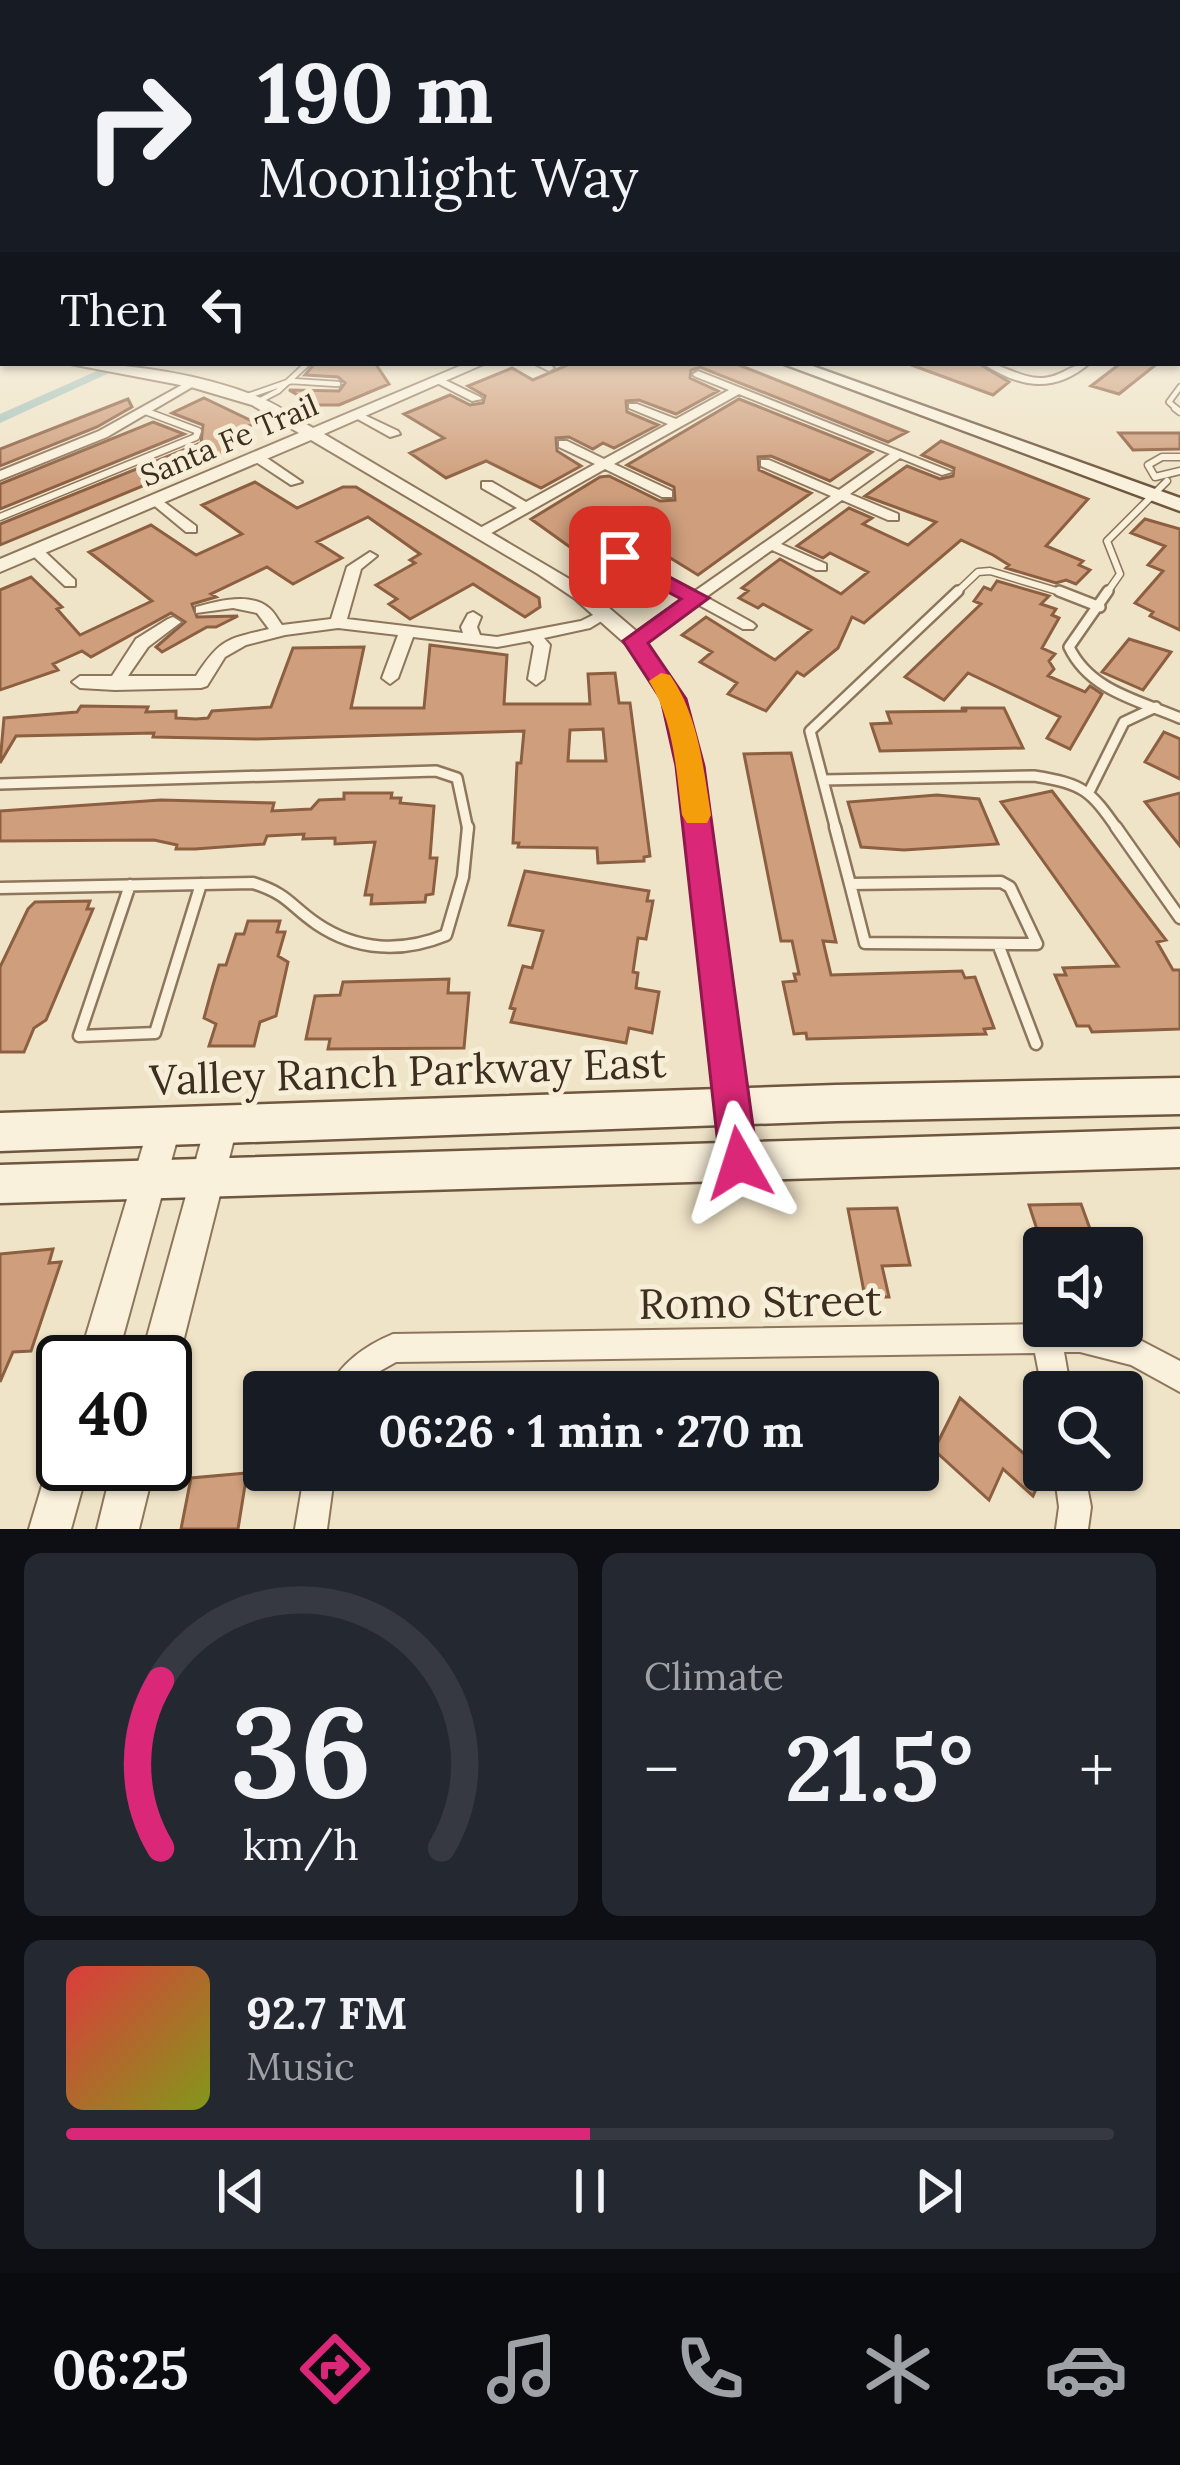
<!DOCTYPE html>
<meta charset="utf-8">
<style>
body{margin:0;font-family:Lora,serif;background:#242831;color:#f1f3f6;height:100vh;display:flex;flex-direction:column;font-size:45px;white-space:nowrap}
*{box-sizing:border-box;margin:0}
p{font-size:39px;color:#9ea1a6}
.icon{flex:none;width:66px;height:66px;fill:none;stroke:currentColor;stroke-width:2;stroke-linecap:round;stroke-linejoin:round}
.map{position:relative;height:1529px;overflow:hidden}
.panel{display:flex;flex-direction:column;gap:24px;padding:24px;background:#0d0f14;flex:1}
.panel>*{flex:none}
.guide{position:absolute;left:0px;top:0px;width:1182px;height:366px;box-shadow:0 3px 9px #0004;background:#171b24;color:#f1f3f6;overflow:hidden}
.buttons{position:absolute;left:1023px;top:1227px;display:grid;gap:24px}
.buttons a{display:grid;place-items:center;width:120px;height:120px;border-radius:12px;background:#171b24;box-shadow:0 3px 9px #0004;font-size:60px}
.speed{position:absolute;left:36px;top:1335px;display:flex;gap:24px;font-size:60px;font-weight:700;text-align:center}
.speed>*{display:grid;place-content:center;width:156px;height:156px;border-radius:50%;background:#171b24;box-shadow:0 3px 9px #0004;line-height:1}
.speed .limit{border:6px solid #111;border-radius:18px;background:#fff;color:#111}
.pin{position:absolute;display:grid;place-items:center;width:102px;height:102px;color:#fff;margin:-51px;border-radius:24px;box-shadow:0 6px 18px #0006}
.me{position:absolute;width:132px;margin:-66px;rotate:354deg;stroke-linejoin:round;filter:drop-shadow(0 0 9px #0008)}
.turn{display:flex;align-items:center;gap:42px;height:252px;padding:0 60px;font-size:54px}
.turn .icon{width:156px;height:156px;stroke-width:2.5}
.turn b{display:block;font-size:84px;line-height:102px}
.then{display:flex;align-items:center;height:114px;padding:0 60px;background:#0003;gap:24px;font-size:45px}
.big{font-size:90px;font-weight:700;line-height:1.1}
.panel .widget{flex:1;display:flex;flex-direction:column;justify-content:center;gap:18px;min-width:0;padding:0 42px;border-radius:18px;background:#242831}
.panel .dial{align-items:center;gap:0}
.dial svg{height:312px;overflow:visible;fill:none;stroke:#363941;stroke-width:7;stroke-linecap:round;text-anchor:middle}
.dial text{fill:#f1f3f6;stroke:none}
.song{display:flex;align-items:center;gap:36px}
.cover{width:144px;height:144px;border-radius:18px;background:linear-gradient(135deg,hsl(0 70% 55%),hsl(70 70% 35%))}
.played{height:12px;border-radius:6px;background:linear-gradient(90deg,#db2777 50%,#363941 50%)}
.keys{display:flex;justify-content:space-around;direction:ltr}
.heat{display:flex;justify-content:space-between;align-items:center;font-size:66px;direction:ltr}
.panel .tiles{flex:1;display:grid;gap:24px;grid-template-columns:1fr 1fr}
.widget:last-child{grid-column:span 2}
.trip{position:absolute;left:243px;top:1371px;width:696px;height:120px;border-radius:12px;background:#171b24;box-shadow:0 3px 9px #0004;font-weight:700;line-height:120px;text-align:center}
.dock{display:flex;height:192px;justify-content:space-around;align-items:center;background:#090b0e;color:#9ea1a6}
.dock .icon{width:84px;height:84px}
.dock .active{color:#db2777}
.dock b{font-size:54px;color:#f1f3f6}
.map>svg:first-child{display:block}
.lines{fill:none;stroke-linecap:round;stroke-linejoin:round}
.canal{fill:#a9c4bc;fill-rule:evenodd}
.building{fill:#cf9f7d;stroke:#8d5f41;stroke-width:3;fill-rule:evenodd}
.service-far3-casing{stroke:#8d765c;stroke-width:8}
.service-far2-casing{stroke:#8d765c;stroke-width:9}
.service-far1-casing{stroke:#8d765c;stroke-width:14}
.service-casing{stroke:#8d765c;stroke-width:15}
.minor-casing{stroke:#8d765c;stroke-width:4}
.tertiary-casing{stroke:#8d765c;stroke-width:4}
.secondary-casing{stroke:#6f573f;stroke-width:5}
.service-far3{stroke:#faf1dc;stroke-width:4.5}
.service-far2{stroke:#faf1dc;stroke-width:6}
.service-far1{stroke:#faf1dc;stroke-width:9}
.service{stroke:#faf1dc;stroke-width:10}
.minor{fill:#faf1dc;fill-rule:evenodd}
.tertiary{fill:#faf1dc;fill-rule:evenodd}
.secondary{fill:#faf1dc;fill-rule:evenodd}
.route{fill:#db2777;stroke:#8e194d;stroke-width:3}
.slow{fill:#f59e0b}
.labels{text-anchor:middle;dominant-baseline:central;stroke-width:10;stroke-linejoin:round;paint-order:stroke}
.far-street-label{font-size:30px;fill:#3d2e20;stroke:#f7eed8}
.near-street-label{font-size:42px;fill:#3d2e20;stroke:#f7eed8}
</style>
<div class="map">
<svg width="1180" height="1529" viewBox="0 0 1180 1529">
<rect width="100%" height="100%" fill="#f0e4c8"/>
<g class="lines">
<path class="canal" d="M1179,290H1180V296H1179Z
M115,363H131L0,423V414Z"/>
</g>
<path class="building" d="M315,363H375L389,384L339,405H315L289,390L339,391L345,383L338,377L305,375Z
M572,363H734L907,432L888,442L700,367L691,370L690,378L718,391L676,414L639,400L626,401L627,412L658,425L614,448L603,443L593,449L569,437L556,438L557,451L581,466L541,488L486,461L446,478L410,453L444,438L404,414L450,395L470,405L483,403L485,396L468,386L512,368L533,380Z
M906,363H978L1009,382L993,395Z
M1121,363H1158L1119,394L1091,386Z
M204,398L256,423L242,429L249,433V442L0,545V524L201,443L203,425L172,413Z
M128,399L132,407L97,427L0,466V449Z
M739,399L872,452L830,481L771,456L758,457L759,470L811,493L698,575L615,524L574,550L531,519L600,477L609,476L660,501L675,500L674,487L627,465Z
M153,422L184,434L0,509V484Z
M1119,433H1180V449L1133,450Z
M941,441L1088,499L1046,546L1083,561L1079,565L1090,570L1076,584L1066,580L1056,583L1006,568L1009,565L993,555L961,540L864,623L852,617L838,648L804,676L797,672L766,711L728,694L737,683L700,662L712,652L682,635L706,617L775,660L811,630L763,604L758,608L739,598L748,591L742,588L780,559L841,594L868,572L830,553L823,558L797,546L849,508L872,518L863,524L908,545L936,522L865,496L907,466L940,479L953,476L954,468L922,455Z
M255,482L297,508L343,487H356L539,598L540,607L525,617L473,584L410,619L389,604L397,599L376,585L415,563L410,560L420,554L368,517L317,542L342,558L293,584L267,567L211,594L216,597L192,604L197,617L238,616L216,627H207L162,652L156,647L185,622L171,613L91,657L82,651L53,664L58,670L0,690V590L31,577L62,607L57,609L80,635L152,601L89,552L151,525L196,555L242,534L202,505Z
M1145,519L1180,529V630L1150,616L1153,612L1135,603L1163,571L1148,565L1165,546L1131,533Z
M997,581L1049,596L1041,604L1056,609L1052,615L1059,618L1042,648L1055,654L1049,661L1054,669L1048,676L1085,692L1090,686L1102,694L1070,749L1047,738L1060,717L968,673L944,700L905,677L981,604L974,601L984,587L991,590Z
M1129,639L1171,652L1143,690L1102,672Z
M430,645L507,655L504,704H590L588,674L615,673L619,703H630L650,856L644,857V861L598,863L597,848L518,847L519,843H513L517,763H521L524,731L257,739L153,737L154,733L16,736L0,763L4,718L77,712L81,706L148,707L146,712L176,711V718L196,719L208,718L212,711L271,707L293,648L364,647L351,708H424ZM603,729L606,761H568L570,730Z
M961,708H1004L1023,748L880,751L871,724L891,723L887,712L967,711Z
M1164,732L1180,739V779L1145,762Z
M791,753L836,942L823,941L831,975L962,971L965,978L975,977L994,1028L984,1029L986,1034L807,1039L806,1033L794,1034L783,982L796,981L794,974H799L792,941H781L744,754Z
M1052,791L1166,940L1157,942L1173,970H1180V1029L1092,1032L1089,1026H1077L1055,975H1066L1063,968L1118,966L1001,802Z
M344,793H392L391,798H401L400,803L434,806L430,858H437L433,894L426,895L425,902L371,904L372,895H365L375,842L335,844V838L303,839L304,834L267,836L264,844L195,849H176L177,845L154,840L0,841V811L161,800L274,803L272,811L311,809L319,800L344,799Z
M1180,793V846L1145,802Z
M937,795L979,799L998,844L904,850L861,847L848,802Z
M525,871L649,891L647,901H653L646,939L638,938L633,972L638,973L636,988L659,992L652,1033L629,1028L626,1043L511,1022L515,1009L510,1008L523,966L532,968L543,931L509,925Z
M90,901L87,909H93L46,1020L34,1028L24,1052H0V967L28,909L35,902Z
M248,921H280L277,932H285L278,956L288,962L276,1016L260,1022L254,1046H209L216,1024L204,1018L213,985L219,965H226L236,934H244Z
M449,979L448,993H469L464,1048L328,1049L330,1039H306L315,996L340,995L343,982Z
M1081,1204L1097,1248H1043L1029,1205Z
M897,1208L910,1265L882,1266L889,1297H865L848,1209Z
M53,1249L49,1263L61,1262L31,1351L13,1352L0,1382V1254Z
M960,1398L1044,1471L1033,1496L1003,1469L989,1500L934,1450Z
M752,1470H808L810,1488H754Z
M247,1473L238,1529H181L191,1478Z"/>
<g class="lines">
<defs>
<path id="service-far3" d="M245,397L291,381L338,384
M257,402L278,391L308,363
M1179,411L1169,402L1180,387"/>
<path id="service-far2" d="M1175,408L1180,412
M1180,457H1162L1148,465L1155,477L1180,471
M0,517L196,437L198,431L145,411
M955,594L978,572L990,571L1067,594
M1106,594L1120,574L1107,541L1167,481"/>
<path id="service-far1" d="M1059,591L1100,607
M1108,591L1069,647C1090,691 1138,700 1180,718
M823,780L1034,776C1084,784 1090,790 1118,830
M0,784L436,771L457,778L468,830
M1090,790L1124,722L1156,707
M836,830L810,731L958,591"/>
<path id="service" d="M835,827L850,884
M1116,827L1180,918
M1001,882L1010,887L1037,944L865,943L850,884Z
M130,885L79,1036L155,1033L201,884
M0,888L253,883C290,895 289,905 317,924C357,951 402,953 446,935L463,877L468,827
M998,944L1036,1044"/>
<path id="minor" d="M533,363H547L554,368L549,371Z
M982,363C1003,363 1020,379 1042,378C1060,378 1072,363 1090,363C1054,394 1020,388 982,363Z
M698,371L952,472L942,475L900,458L850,494L898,514V520H888L842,500L781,544L826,564V570H816L772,550L706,597L753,623L756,626L753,629H743L697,604L635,646L627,641L629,637L685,598L615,560V554H625L695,591L831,496L761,466V460H769L839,490L890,454L739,394L614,464L672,491V497H662L605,469L486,536H476V530L517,508L482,488V482H492L526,502L595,464L559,447V441H567L604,459L668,424L629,408V404H637L676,419L729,390L694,376L693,374Z
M439,377L480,397L482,399L472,401L435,382L434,380Z
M189,381L199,383L107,437L0,480V471L99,431Z
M358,412L398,431L400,434L390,437L354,417V413Z
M257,453L261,454L302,482L291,485L253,460L251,457Z
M156,496L196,526V532H186L151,503V497Z
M36,547L41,548L75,580V586H65L31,554L29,551Z
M370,552L377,556L361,569L347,619L463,633L461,627L468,614L473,612L481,617L477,627L480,635L497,637L581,621L605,609L613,614L590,628L544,638L550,645L544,679L536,685L528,679L534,646L530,641L497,647L413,637L398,678L390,684L382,678L398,635L338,628L285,635L246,645L225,657L207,686L201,688L115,690L80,688L72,682L80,676H112L136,639L168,619L173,617L181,622L148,647L128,676H196C220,639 227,639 269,629L257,613L233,608L196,613V607C218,601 250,592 269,608C275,613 278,620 282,625L331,619L347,567Z
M1044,1324L1089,1326L1136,1338L1180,1361V1392L1131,1365L1080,1352H1064L1071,1392H1044V1399L1035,1353L396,1362L380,1371L362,1392H327C339,1364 366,1345 393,1334Z
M305,1470H335L327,1529H295Z
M1054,1470H1084L1091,1507L1088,1529H1056L1059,1507Z"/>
<path id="tertiary" d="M3,273V281L0,282V274Z
M0,342L3,343V351L0,350Z
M65,363C128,363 204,374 263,399C280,406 296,418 313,428L467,363H486L324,434L588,590L642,636L684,699L702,766L756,1163L751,1175L739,1180L727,1175L722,1163L678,766L662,700L628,646L574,598L538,574L311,440L0,572V559L299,433L252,405L191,387Z
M221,1111L233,1115L237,1127L178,1362L173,1376L165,1379V1362H140L205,1127L209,1115Z
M164,1113L176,1117L180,1129L116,1362H78L148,1129L152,1117Z
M63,1446V1464H89L71,1529H29L53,1449Z
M113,1464H155L139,1529H97Z"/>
<path id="secondary" d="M781,363H804L1180,498V511Z
M1180,1078V1114L836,1121L0,1151V1113L836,1085Z
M1180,1129V1167L0,1203V1165Z"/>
</defs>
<use href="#service-far3" class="service-far3-casing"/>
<use href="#service-far2" class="service-far2-casing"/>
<use href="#service-far1" class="service-far1-casing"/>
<use href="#service" class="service-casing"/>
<use href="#minor" class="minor-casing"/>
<use href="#tertiary" class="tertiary-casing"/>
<use href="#secondary" class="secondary-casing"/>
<use href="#service-far3" class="service-far3"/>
<use href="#service-far2" class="service-far2"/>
<use href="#service-far1" class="service-far1"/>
<use href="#service" class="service"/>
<use href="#minor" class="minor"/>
<use href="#tertiary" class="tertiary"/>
<use href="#secondary" class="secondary"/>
</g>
<linearGradient id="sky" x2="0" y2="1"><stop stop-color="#8fbad6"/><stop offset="0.56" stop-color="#f8f3e6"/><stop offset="1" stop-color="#f8f3e6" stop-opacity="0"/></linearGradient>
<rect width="1180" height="482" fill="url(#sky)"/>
<path class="route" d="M620,551L709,598L648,643L686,699L704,766L758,1163L753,1177L739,1182L726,1177L720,1163L676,766L661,699L623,641L681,599L612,562V553Z"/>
<path class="slow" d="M661,673L670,675C699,717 703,767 711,815L707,823H687L682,815C676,770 674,721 649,681Z"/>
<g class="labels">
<g class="far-street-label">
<text transform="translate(229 440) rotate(-23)">Santa Fe Trail</text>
</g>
<g class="near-street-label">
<text transform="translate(408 1071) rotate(-2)">Valley Ranch Parkway East</text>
<text transform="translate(760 1302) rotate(-1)">Romo Street</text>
</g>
</g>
</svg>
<div class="buttons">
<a><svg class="icon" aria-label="sound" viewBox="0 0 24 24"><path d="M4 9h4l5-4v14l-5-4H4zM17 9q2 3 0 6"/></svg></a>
<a><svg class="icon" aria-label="search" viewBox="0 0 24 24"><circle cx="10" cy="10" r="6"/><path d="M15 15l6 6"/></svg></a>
</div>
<div class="speed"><div class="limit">40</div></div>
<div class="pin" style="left:620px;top:557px;background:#d93025"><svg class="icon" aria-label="arrive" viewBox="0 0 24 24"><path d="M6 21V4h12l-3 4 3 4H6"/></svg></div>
<svg class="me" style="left:739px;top:1163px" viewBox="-20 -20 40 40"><path d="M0-17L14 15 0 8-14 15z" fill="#db2777" stroke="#fff" stroke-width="4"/></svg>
<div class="trip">06:26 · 1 min · 270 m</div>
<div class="guide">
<div class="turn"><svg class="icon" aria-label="right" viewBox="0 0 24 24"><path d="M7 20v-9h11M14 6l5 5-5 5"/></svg><div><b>190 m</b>Moonlight Way</div></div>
<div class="then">Then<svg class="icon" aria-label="left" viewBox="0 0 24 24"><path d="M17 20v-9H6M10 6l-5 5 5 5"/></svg></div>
</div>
</div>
<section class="panel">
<div class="tiles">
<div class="widget dial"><svg viewBox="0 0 100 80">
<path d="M14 69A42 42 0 1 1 86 69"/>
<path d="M14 69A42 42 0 0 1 14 26" stroke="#db2777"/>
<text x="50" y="56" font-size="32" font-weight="700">36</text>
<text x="50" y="72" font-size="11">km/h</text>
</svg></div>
<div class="widget"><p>Climate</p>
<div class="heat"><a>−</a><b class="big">21.5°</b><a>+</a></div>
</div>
<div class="widget">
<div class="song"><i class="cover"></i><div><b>92.7 FM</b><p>Music</p></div></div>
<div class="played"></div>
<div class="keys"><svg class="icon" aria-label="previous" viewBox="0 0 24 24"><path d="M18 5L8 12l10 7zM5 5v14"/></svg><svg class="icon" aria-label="pause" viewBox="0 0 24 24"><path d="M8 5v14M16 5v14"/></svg><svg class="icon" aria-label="next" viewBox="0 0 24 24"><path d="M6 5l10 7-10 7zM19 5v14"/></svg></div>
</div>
</div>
</section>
<nav class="dock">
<b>06:25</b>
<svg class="icon active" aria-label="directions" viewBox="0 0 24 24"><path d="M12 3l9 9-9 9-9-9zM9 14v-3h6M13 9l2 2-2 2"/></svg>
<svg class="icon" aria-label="music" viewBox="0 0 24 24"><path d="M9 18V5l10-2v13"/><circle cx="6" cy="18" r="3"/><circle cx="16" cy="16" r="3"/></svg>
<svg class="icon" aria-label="phone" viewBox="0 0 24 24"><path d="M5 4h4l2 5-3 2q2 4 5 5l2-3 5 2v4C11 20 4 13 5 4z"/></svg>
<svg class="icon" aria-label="climate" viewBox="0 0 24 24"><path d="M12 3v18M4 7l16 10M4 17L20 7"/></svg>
<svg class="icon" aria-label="car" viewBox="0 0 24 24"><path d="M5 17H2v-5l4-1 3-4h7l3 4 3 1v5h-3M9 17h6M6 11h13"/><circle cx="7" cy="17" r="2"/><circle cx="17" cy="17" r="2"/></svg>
</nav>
